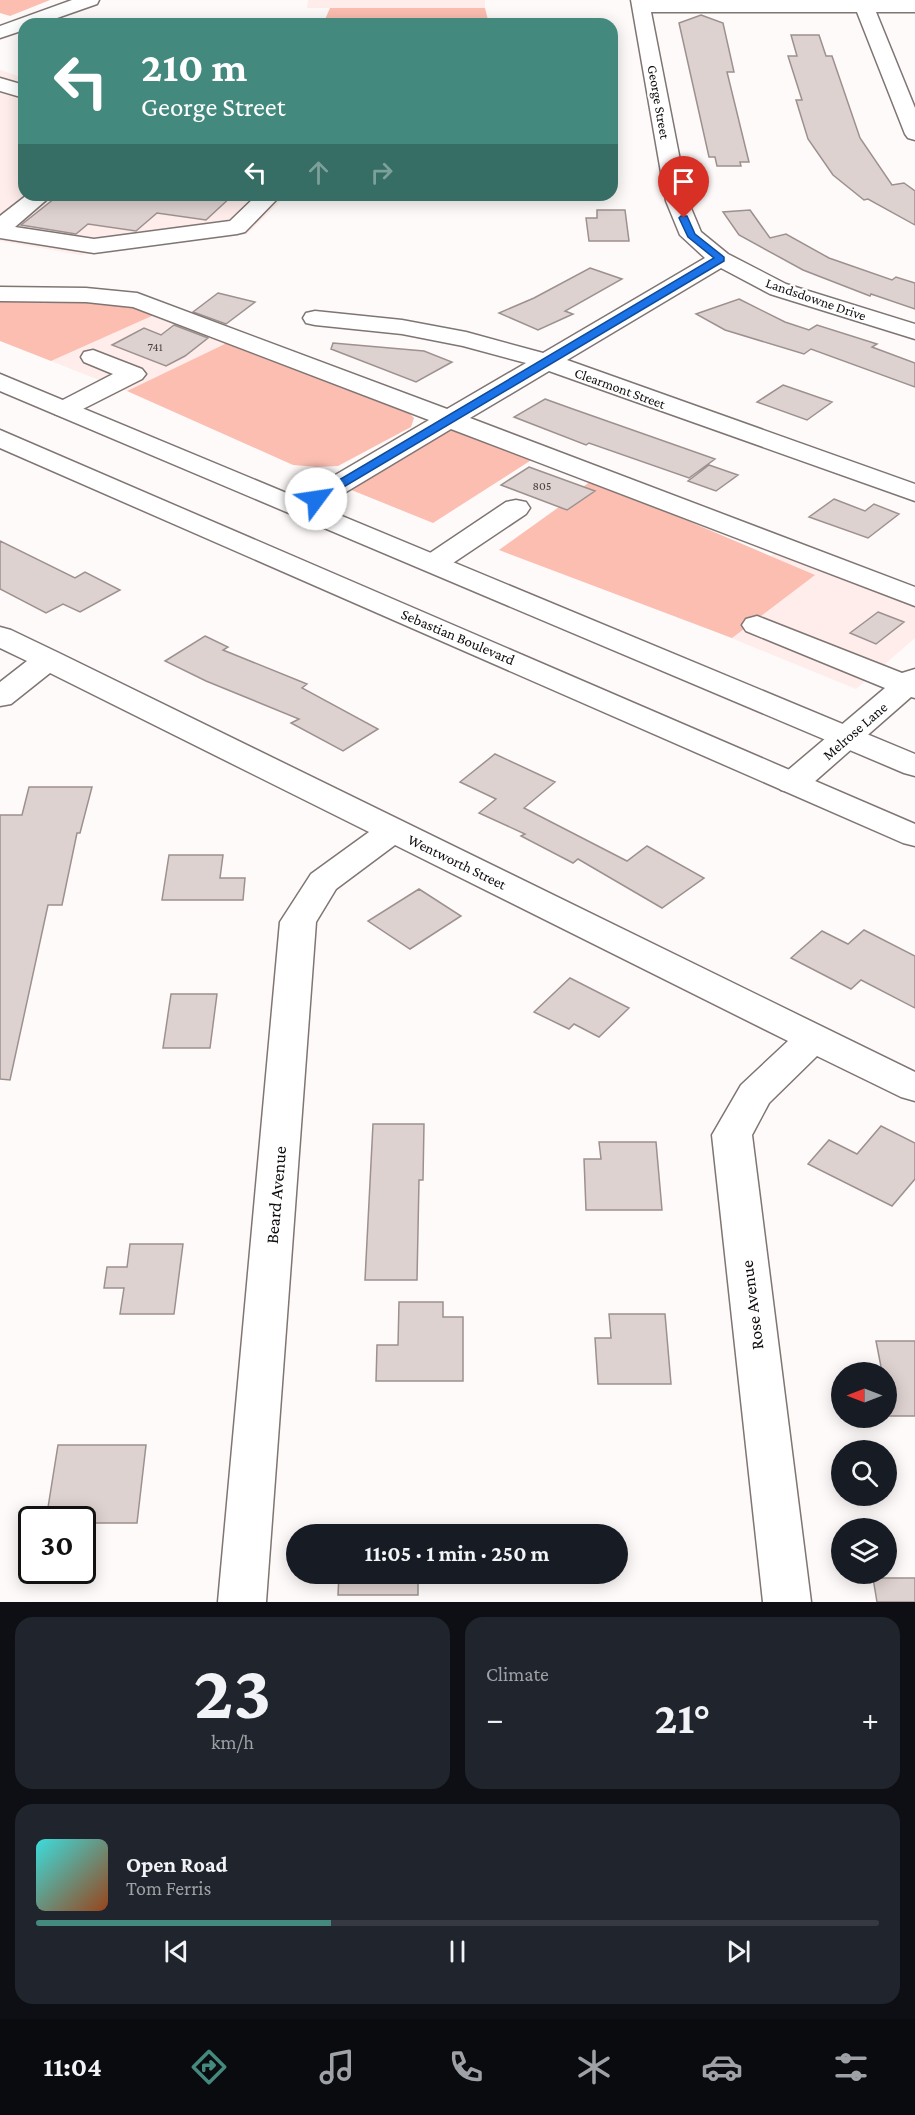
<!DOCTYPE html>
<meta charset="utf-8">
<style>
body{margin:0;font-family:"Crimson Pro",serif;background:#20242c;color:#f1f3f6;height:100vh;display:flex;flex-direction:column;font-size:22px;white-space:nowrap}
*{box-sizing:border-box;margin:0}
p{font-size:20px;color:#9ea1a6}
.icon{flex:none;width:33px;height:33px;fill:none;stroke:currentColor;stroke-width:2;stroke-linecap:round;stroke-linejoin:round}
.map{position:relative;height:1602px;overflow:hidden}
.details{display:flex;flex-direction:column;gap:15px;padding:15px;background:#0d0f14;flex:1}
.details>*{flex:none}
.banner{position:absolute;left:18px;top:18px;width:600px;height:183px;border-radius:18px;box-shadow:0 3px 15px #0003;background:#44897e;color:#fff;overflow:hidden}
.needle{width:39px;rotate:270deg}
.controls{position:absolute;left:831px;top:1362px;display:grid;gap:12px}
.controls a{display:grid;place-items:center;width:66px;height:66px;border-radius:50%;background:#171b24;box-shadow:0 3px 15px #0003;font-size:30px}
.speed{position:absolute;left:18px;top:1506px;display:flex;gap:12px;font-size:30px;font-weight:700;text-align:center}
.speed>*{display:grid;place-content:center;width:78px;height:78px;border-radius:50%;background:#171b24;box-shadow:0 3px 15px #0003;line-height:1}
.speed .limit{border:3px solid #111;border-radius:9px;background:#fff;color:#111}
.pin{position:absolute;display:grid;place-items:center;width:51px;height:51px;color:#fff;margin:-62px -26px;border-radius:50% 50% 50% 0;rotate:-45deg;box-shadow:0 0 6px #0007}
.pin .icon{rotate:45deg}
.me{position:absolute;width:66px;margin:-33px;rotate:59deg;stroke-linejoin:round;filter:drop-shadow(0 0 4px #0008)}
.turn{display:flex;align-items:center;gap:21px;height:126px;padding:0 24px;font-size:27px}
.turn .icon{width:78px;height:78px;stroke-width:2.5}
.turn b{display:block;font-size:42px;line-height:51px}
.lanes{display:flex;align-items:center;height:57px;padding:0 24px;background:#0003;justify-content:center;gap:30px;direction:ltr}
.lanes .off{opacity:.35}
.big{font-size:45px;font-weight:700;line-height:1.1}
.details .widget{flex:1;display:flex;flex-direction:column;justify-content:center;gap:9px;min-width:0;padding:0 21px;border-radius:18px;background:#20242c}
.details .dial{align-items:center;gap:0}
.dial b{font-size:78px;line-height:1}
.song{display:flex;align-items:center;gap:18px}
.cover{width:72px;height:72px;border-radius:9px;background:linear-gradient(135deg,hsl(180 70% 55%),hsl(20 70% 35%))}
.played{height:6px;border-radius:3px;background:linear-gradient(90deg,#44897e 35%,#363941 35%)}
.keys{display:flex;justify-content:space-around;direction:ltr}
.heat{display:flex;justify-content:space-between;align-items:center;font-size:33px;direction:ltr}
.details .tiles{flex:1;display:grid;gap:15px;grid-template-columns:1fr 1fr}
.widget:last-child{grid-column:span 2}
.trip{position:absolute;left:286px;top:1524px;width:342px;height:60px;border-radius:30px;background:#171b24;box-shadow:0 3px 15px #0003;font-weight:700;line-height:60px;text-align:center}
.tab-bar{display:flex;height:96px;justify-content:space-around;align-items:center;background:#090b0e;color:#9ea1a6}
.tab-bar .icon{width:42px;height:42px}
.tab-bar .on{color:#44897e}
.tab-bar b{font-size:27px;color:#f1f3f6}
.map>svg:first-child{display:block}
.built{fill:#feedea}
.green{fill:#fbbeb1}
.building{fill:#ded2d0;stroke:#9c918f;stroke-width:1.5}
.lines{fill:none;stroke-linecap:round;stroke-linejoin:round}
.minor-casing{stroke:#7f7573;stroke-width:3}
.major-casing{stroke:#7f7573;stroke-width:3}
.minor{fill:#fff;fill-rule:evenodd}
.major{fill:#fff;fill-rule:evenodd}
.route{fill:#1a73e8;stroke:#114b97;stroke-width:1.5}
.labels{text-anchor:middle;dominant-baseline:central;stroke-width:4.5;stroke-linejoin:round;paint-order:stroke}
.number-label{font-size:12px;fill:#433e3c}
.far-street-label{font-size:14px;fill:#0f0c0b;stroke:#fff}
.street-label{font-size:15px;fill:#0f0c0b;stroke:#fff}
.near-street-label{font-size:18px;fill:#0f0c0b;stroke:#fff}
</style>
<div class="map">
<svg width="915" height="1602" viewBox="0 0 915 1602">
<rect width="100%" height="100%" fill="#fefaf9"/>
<path class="built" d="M308,0H485V8H307Z
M0,70L24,78V195H287L247,234L80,255L0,241Z
M154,315L229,342L127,391L51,361Z
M778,551L915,603V638L856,689L687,620Z"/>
<path class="green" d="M0,0H50L10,16L0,13Z
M330,8H485L489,24H323Z
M0,300L124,303L154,315L51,361L0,341Z
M229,342L407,411L414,418L411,427L338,466L317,467L293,465L127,391Z
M451,428L536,457L433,523L349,489Z
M592,480L815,575L732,638L499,550L559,507L567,510L594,492L583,487Z"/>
<path class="building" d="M701,15L723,23L734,72H727L749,162H740L741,166H717L715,157H709L679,23Z
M791,35H819L826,56H832L860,138L892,185L904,183L915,191V225L868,199L864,200L833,175L808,139L796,100H802L788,56H797Z
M59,195H233L206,220L157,213L136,231L88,224L76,234L21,225Z
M597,210H625L629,241H589L586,218H597Z
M750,210L770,238L786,234L829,258L892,280L896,277L915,283V309L871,294L870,296L803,270L739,235L723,212Z
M590,268L622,279L565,311L573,314L538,330L499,313L534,298Z
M218,293L255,302L226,324L193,312Z
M739,299L785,322L809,330L817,325L877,344L872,347L915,363V387L811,349L804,354L725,330L696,314Z
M174,325L208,338L185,356L166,366L112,345L144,328L161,335Z
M333,343L424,351L452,362L416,382L331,349Z
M783,385L832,402L807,420L757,402Z
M545,399L570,408L715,459L689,478L589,443L586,445L514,417Z
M709,465L738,475L716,491L688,481Z
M529,467L595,491L567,510L501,485Z
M834,499L865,511L874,504L899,514L868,538L809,517Z
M0,541L75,578L85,572L120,590L80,612L63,604L46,613L0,589Z
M878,612L904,622L876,644L850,633Z
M205,636L228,647L223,650L307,684L302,688L378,729L343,751L291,723L299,719L206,681L165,661Z
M495,754L555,782L524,808L627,861L647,846L704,878L662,908L578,859L573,863L521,836L525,834L479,813L496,799L460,782Z
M29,787H92L80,833H77L62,905H48L10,1080L0,1079V815H22Z
M169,855H223L220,878H245L243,900H162Z
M419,889L461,916L410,949L368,921Z
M864,930L915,956V1008L861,980L851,989L791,958L822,931L848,944Z
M570,978L629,1008L599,1037L574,1024L569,1029L534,1012Z
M171,994H217L210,1048H163Z
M373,1124H424L423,1180H419L417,1280H365Z
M881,1126L915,1143V1179L892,1206L808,1164L829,1140L857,1154Z
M599,1142H656L662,1210H586L584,1159H601Z
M130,1244H183L174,1314H120L124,1288H104L107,1267H127Z
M399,1302H443V1317H463V1381H376L377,1345H398Z
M609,1314H665L671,1384H598L595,1338H611Z
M876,1341H915V1416H886V1372H882Z
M58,1445H146L137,1523H82V1520H46Z
M339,1574H418V1595H338Z
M873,1578H915V1602H877Z"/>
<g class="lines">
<defs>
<path id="minor" d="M72,0H99L97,4L40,24H24V30L0,38V26Z
M631,0H915V12H876L915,108V140L908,138L905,134L857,12H651L688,201L701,232L728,254L786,284L915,324V339L770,294L721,268L567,360L915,484V501L549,371L470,418L915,587V606L451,429L311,513L301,515L291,513L287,507L291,501L429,420L133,307L86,302L0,301V287L86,288L137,293L447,409L526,363L463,346L402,334L315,325L306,323L303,318L306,313L315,311L402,320L466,332L543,353L705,258L680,235L666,201Z
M0,78L24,85V98L0,91Z
M27,195H52L15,227L94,239L230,221L257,195H281L245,232L237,234L94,253L0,238V216Z
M93,350L142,369L146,374L142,379L73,414L64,417L55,414L51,409L55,404L113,374L84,362L81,357L84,352Z
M516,500L526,502L530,508L526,514L444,569L434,572L424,569L420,563L424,557L506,502Z
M757,616L902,673L915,669V698L911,697L805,790L793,793L781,790L777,783L781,776L885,688L746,631L742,625L746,619Z
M0,627L11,630L59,653L915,1072V1101L901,1097L817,1056L769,1103L752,1135L811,1602H763L712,1135L741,1085L788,1041L395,845L336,889L316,922L266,1602H218L280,922L311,874L369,832L50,673L11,704L0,706V682L27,661L0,648Z"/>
<path id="major" d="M0,374L915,754V776L904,773L0,391Z
M0,430L915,824V846L903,843L0,448Z"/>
</defs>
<use href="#minor" class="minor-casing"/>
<use href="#major" class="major-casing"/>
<use href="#minor" class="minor"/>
<use href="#major" class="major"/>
</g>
<path class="route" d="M681,216H687L695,234L724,257V261L320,501H312V496L714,258L688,237L679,218Z"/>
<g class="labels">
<g class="number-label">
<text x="155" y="347">741</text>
<text x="542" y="486">805</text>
</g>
<g class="far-street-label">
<text transform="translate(659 102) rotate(80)">George Street</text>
<text transform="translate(816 299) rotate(19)">Landsdowne Drive</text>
<text transform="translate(620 388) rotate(20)">Clearmont Street</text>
</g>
<g class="street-label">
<text transform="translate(458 637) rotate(23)">Sebastian Boulevard</text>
<text transform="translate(855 731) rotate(-41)">Melrose Lane</text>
<text transform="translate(457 862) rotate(26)">Wentworth Street</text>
</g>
<g class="near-street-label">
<text transform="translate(276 1195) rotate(-85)">Beard Avenue</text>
<text transform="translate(752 1305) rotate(-97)">Rose Avenue</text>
</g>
</g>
</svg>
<div class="controls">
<a><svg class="needle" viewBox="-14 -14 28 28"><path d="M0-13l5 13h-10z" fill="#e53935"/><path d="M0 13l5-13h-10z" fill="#9ea1a6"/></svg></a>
<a><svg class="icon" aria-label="search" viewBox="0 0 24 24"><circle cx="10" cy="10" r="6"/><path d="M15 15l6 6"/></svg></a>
<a><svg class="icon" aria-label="layers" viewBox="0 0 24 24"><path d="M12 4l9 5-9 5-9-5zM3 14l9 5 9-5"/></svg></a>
</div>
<div class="speed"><div class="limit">30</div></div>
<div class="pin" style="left:684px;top:218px;background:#d93025"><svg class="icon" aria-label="arrive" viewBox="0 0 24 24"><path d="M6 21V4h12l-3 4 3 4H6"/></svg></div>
<svg class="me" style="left:316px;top:499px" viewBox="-20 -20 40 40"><circle r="19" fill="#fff"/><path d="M0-13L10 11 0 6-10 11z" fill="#1a73e8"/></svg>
<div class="trip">11:05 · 1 min · 250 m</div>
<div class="banner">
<div class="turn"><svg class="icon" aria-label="left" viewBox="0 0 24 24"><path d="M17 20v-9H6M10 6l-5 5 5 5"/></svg><div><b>210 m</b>George Street</div></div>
<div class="lanes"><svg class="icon" aria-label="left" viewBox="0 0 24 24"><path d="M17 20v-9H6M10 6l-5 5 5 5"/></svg><svg class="icon off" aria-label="ahead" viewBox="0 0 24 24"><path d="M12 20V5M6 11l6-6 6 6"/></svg><svg class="icon off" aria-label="right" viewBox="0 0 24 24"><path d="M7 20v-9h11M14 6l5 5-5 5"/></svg></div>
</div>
</div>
<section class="details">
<div class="tiles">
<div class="widget dial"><b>23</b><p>km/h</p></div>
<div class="widget"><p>Climate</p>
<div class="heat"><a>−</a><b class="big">21°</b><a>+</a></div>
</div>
<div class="widget">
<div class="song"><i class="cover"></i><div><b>Open Road</b><p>Tom Ferris</p></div></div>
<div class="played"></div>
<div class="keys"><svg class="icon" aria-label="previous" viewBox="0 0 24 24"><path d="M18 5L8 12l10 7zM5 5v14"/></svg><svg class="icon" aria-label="pause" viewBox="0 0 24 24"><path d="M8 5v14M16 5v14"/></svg><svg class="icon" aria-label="next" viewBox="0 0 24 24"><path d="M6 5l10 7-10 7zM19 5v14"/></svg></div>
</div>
</div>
</section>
<nav class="tab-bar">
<b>11:04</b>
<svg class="icon on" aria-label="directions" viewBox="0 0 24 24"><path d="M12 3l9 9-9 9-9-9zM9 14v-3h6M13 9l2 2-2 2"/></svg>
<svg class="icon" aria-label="music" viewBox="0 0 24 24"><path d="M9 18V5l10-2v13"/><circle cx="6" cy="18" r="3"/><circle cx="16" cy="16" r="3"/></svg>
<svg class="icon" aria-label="phone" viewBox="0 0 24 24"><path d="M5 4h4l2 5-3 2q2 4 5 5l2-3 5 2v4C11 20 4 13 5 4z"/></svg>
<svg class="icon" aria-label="climate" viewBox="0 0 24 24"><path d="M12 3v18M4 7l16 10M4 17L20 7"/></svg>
<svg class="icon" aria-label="car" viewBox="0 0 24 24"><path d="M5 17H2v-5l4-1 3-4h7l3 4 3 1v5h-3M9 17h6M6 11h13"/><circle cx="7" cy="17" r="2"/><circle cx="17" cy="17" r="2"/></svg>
<svg class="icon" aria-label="filters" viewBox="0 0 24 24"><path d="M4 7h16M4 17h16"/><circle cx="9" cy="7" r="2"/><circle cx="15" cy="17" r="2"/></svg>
</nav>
